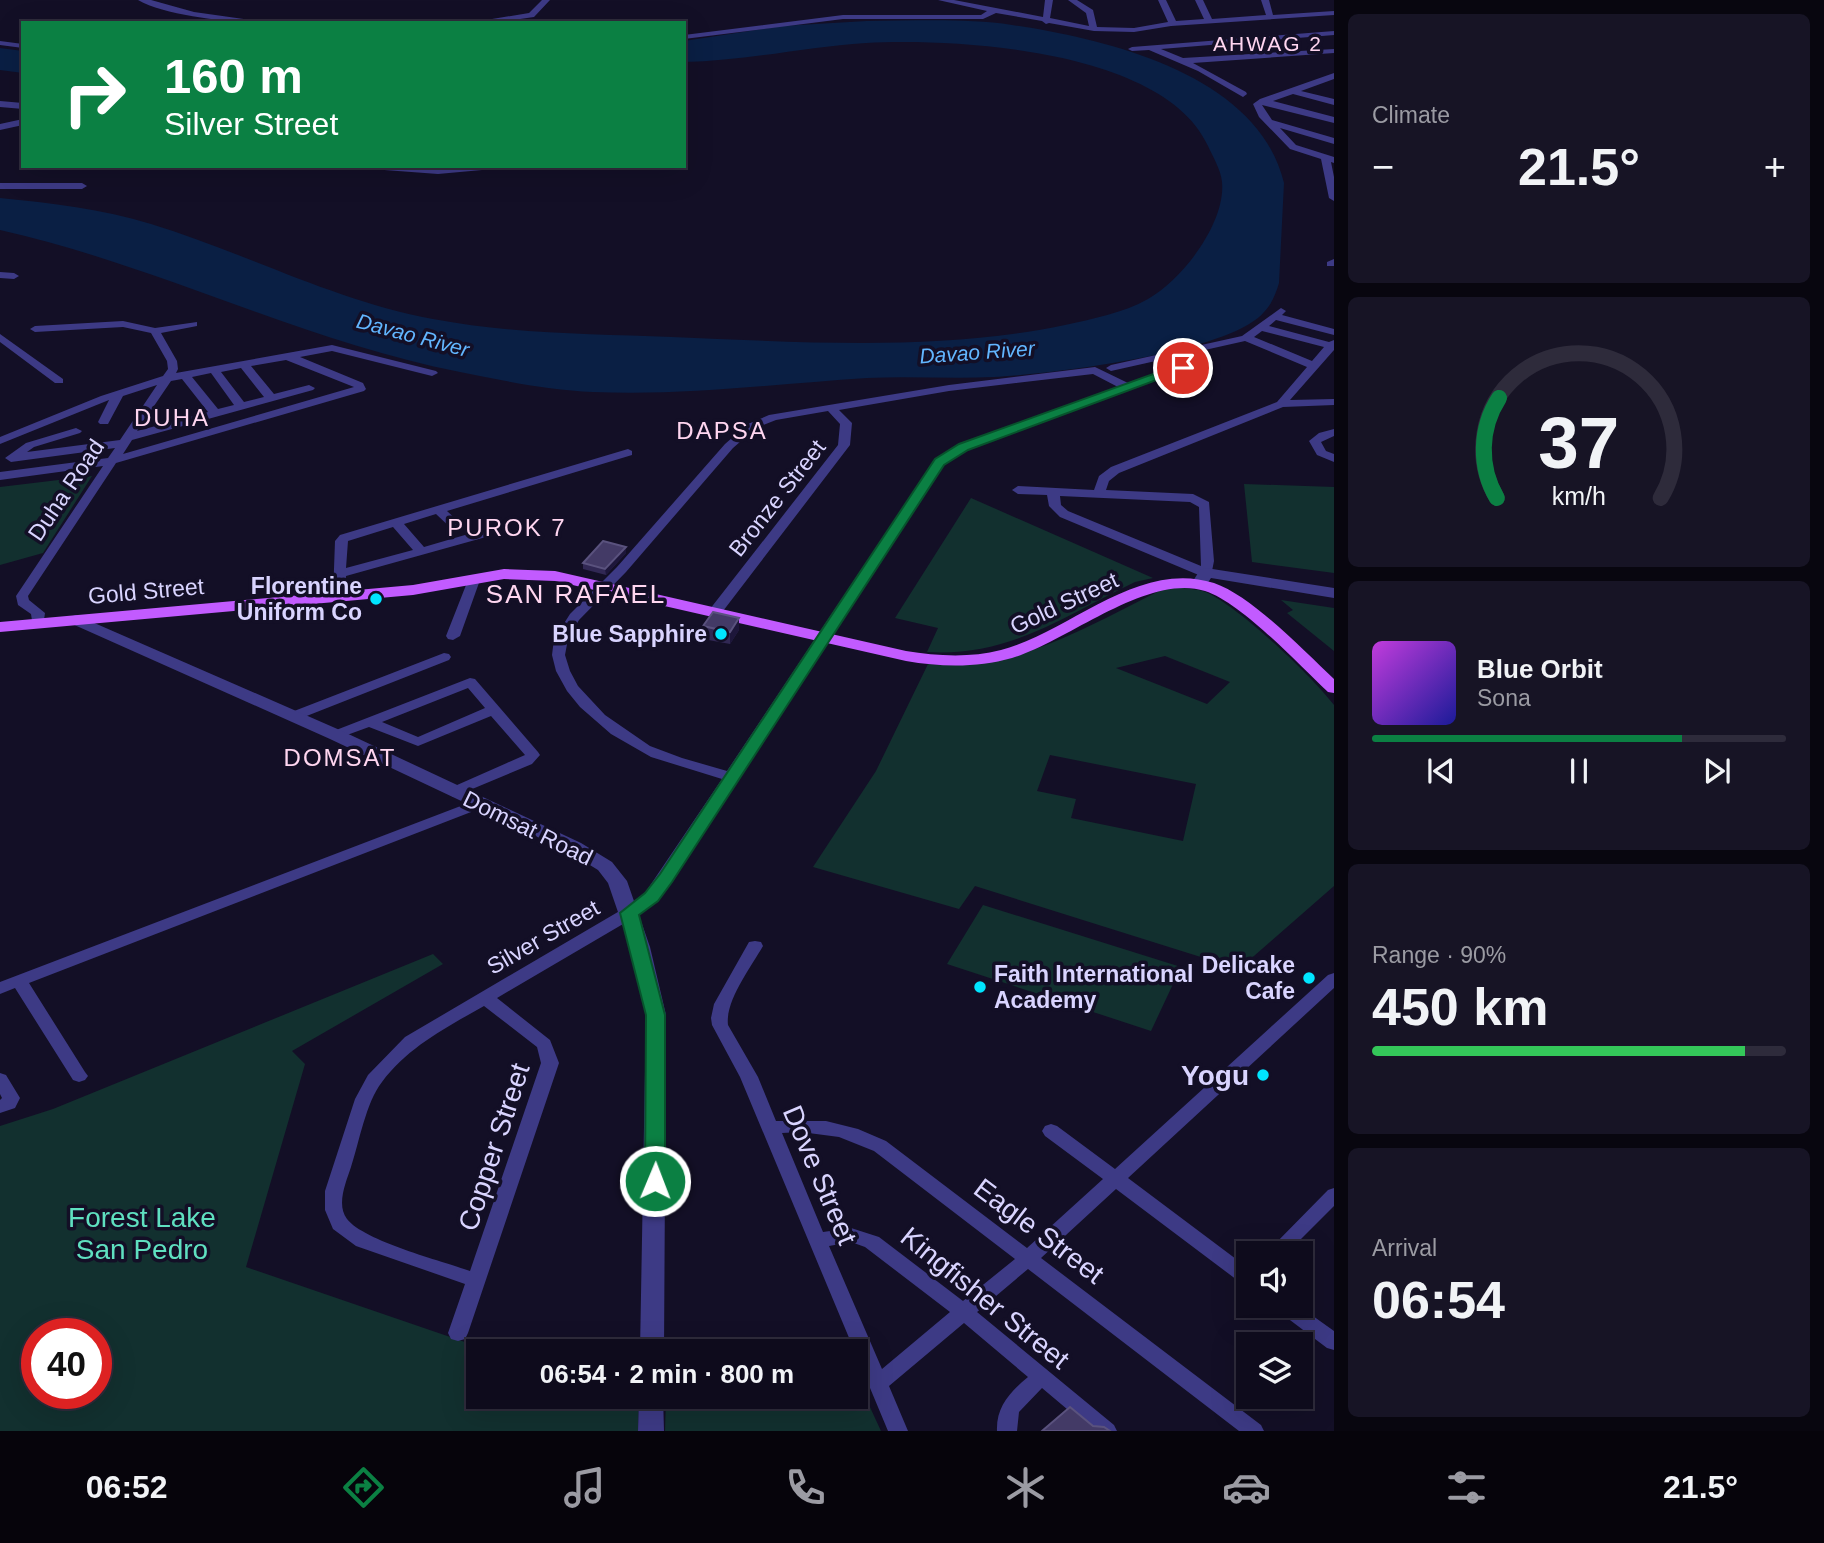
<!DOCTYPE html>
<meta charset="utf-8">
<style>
body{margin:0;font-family:Helvetica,sans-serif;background:#171425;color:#f1f3f6;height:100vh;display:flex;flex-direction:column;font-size:26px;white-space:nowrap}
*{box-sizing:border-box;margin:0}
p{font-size:23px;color:#9b9ba3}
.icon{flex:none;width:38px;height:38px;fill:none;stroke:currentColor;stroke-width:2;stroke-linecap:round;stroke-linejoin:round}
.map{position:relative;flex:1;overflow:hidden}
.sheet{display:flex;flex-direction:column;gap:14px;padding:14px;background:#08060f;width:490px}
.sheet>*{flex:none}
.hud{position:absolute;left:21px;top:21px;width:665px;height:147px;border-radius:0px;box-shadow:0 7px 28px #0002,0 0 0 2px #2e2b3b;background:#0b8043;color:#fff;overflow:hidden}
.controls{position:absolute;left:1236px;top:1241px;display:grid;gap:14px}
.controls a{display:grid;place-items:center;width:77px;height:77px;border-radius:0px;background:#0e0b1c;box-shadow:0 7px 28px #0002,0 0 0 2px #2e2b3b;font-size:35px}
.speed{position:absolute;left:21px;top:1318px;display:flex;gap:14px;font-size:35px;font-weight:700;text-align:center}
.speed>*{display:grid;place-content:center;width:91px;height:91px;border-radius:50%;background:#0e0b1c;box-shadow:0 7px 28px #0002,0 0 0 2px #2e2b3b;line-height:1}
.speed .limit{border:10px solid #d22;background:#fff;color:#111}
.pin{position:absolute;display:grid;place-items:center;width:60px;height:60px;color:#fff;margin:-30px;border:4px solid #fff;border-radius:50%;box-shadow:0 2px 7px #0007}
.me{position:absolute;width:77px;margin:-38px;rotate:1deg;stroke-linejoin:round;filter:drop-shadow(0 0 5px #0008)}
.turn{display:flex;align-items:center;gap:24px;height:147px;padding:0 28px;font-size:32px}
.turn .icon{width:91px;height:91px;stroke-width:2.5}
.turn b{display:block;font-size:49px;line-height:60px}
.big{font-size:52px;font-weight:600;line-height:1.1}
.sheet .card{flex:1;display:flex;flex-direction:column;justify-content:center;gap:10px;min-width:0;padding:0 24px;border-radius:10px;background:#171425}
.sheet .dial{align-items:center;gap:0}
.dial svg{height:182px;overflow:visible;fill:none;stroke:#2e2b3b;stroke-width:7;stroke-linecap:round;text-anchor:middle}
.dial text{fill:#f1f3f6;stroke:none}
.song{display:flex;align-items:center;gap:21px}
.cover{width:84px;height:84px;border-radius:10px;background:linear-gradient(135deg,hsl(290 70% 55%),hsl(240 70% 35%))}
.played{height:7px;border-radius:4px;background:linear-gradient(90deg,#0b8043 75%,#2e2b3b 75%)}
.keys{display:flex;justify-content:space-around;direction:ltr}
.heat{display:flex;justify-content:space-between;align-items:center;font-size:38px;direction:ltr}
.charge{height:10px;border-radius:5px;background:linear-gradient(90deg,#34c759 90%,#2e2b3b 0)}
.trip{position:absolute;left:466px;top:1339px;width:402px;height:70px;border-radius:0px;background:#0e0b1c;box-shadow:0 7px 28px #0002,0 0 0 2px #2e2b3b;font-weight:600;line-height:70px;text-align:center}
.tabs{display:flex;height:112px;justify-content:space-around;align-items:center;background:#06040b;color:#9b9ba3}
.tabs .icon{width:49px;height:49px}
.tabs .selected{color:#0b8043}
.tabs b{font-size:32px;color:#f1f3f6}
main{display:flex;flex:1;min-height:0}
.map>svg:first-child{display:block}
.green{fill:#12302f;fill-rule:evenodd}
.water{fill:#0a1f44}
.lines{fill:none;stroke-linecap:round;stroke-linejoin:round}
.minor{fill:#3d3a85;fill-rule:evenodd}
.tertiary{fill:#3d3a85;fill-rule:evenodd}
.primary{fill:#c25bff;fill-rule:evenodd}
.wall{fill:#312854}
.shaded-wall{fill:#1d163a}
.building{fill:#433a66;stroke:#5a527e;stroke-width:2}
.route{fill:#0b8043;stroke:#07532c;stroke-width:2}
.poi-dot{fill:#00e5ff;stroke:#130f26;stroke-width:2.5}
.labels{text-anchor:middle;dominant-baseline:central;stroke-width:7;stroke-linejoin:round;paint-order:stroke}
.far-neighbourhood-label{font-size:21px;letter-spacing:2px;fill:#ffd6f0;stroke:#130f26}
.far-water-label{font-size:21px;font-style:italic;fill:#62b6ff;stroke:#130f26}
.street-label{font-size:23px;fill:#d9d4ff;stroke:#130f26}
.poi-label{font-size:23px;font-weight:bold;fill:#d9d4ff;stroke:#130f26;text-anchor:end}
.neighbourhood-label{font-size:24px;letter-spacing:2px;fill:#ffd6f0;stroke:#130f26}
.quarter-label{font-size:26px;letter-spacing:2px;fill:#ffd6f0;stroke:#130f26}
.near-poi-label{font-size:28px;font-weight:bold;fill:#d9d4ff;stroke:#130f26;text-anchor:end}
.near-street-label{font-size:28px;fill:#d9d4ff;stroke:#130f26}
.near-park-label{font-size:28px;fill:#5fe0c0;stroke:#130f26}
</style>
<main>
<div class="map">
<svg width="1334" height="1431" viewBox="0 0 1334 1431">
<rect width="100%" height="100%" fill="#130f26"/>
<path class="green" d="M92,476L43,553L0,565V487Z
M1244,484L1334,487V573L1252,562Z
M971,498L1153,578L1135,582C1064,616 1010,657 927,652L938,628L895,618Z
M1178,587C1189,589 1200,589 1210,594C1244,612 1310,674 1334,705V886L1239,969L975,886L959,909L813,867L876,771L928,664C1013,672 1085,628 1159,591ZM1165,656L1230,682L1207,704L1116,668ZM1050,755L1196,784L1183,841L1071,818L1076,799L1037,791Z
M1281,600L1334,608V651L1287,613L1293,610Z
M983,905L1181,967L1151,1031L947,964Z
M433,954L443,964L292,1051L305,1064L246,1267L491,1351H478V1396L639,1397L638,1431H0V1126L53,1109ZM37,1334H96V1393H37Z
M856,1377L881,1431H665L666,1397L856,1396Z"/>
<path class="water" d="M867,21C915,21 965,18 1012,25C1106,39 1258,74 1284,183L1279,283C1276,293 1272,304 1264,312C1230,353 1049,374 994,377C952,379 909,376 867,378C776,384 683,396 593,392C548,390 504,381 460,372C302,341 157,265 0,230V198C51,203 102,209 151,224C246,253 335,301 433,319C512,334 592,334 672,337C801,342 938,352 1065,325C1092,319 1123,313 1148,299C1182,280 1226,223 1222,182C1221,170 1213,157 1208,146C1165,50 958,38 866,43C805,47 745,61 684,62V41L782,26Z
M0,48L23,51V73L0,70Z"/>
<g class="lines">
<path class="minor" d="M138,0H151L194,12L272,23C236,23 168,17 138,0Z
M542,0H550L534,17L491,23H468L529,13Z
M938,0H954L1043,17L1045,0H1053L1050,18L1089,26L1086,13L1068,0H1077L1093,10L1097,27L1134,28L1168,22L1158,0H1166L1176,21L1204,19L1195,0H1203L1212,19L1266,15L1261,0H1269L1273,15L1334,11V15L1171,26L1134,32L1094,31L1049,23L1046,24L1042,21L996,13L983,19H843L684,39V35L843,15H981L987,11Z
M1334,31V35L1161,49L1183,58L1334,49V53L1193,63L1246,92L1247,94L1243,97L1198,71L1149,50L1132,51L1128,49L1132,47Z
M0,41L23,44V48L0,45Z
M1334,73V79L1301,91L1334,99V105L1293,94L1273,101L1334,117V123L1262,105L1272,120L1334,138V144L1280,128L1296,145L1334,157V163L1331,162L1334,177V201L1329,198L1321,159L1290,149L1259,117L1253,104L1260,99Z
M0,101L23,103V109L0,107Z
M23,119V125L0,130V124Z
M367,166L438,168L497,166L493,169L438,174L371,169Z
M0,183H82L87,186L82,189H0Z
M1334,259V266H1327V262Z
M0,272L14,273L19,276L14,279L0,278Z
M1281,308L1286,311L1282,315L1334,329V335L1276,320L1269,326L1329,342L1334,340V350L1290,400L1334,399V405L1283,407L1119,473L1109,481L1106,490L1193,494L1209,502L1214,561L1211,576H1201L1060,517L1049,506L1047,495L1018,494L1012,490L1018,486L1094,490L1099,476L1111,467L1277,402L1307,367L1245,341L1111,371L1106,368L1111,365L1242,336ZM1262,331L1324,347L1312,361L1254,337ZM1060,496L1190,502L1199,507L1201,566L1068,511L1061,505Z
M123,321L155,328L197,322V326L161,333L177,361L178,369L176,373L332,345L436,371L438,373L432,376L332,351L300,357L363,383L366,389L364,391L116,463L28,596L29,600L45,613L43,627H33L31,614L18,605L16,596L103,466L0,480V472L108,458L115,448L11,462L5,458L26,443L76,428L82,431L80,433L34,447L27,452L120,440L157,385L123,396L108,424H100L98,422L109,400L0,444V437L101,396L163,376L168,369L167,361L151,333L123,327L35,332L30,329L35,326ZM286,360L354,387L123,454L132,440L313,390L315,388L309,385L274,394L251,366ZM241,368L264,397L244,402L221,372ZM211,373L234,405L218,409L192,377ZM182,379L208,412L137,431L171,381Z
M0,334L63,379V383H55L0,342Z
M1205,360L1210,363L1209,365L1178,372L967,449L943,464L657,901L635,917L497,998L550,1040L559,1063L468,1333L465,1339L458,1341L451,1339L448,1333L465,1284L356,1246L333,1229L325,1210V1191L355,1099L368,1075L405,1037L623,909L645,893L722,779L651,757L611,734L580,707L567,691L556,671L552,655L554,639L570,614L617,567L725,444L748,424L769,415L949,385L1095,367L1128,383L1171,368ZM1093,374L1118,387L959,445L935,459L727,771L682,758L650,746L605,715L578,686L570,671L565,655L568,639L579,620L626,572L733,448L756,428L776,420L828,411L840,424L838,445L710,609L708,612L715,616L720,615L850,445L852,423L839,410L949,391ZM484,1006L537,1047L541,1063L470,1271C442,1261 364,1241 347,1219C336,1205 346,1182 351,1167C359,1143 366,1102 382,1082C408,1047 447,1027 484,1006Z
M1334,429V436L1321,442L1326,451L1334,454V462L1317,455L1309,441L1319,433Z
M628,449L632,451V455L447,511L461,524L463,527L461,530H453L436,514L404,524L424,547L482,530L488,534L486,537L346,576L345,596L339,600L333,596L335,541L340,535ZM393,527L413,550L346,568L348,541Z
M474,576L480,580L460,636L453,640L448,639L446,636L468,580Z
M444,653L449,654L451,657L449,660L299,719H289L287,716L289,713Z
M470,678L475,679L538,752L540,755L532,764L453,797L446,792L448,789L525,755L491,716L418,746L369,727L336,739L329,735L331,732ZM468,688L485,708L418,737L382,722Z
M479,799L484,801L486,804L484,807L29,983L85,1072L88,1076L85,1080L79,1082L73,1080L15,988L0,994V982Z
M755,941L761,942L763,946C751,967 725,1001 728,1025L758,1077L776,1121H826L858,1129L886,1141L1027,1248L1103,1179L1045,1136L1042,1131L1045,1126L1051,1124L1057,1126L1115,1169L1328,975L1334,973V988L1128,1178L1248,1268V1285L1241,1283L1116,1189L1041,1258L1261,1425L1264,1431H1239L1028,1269L977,1312L1114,1425L1117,1431H1093L1042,1388L1019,1412L1017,1431H997C996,1407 1010,1392 1028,1377L964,1323L889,1386L908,1431H888L740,1077L712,1025L711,1018L714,1004L749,942ZM801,1132L839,1137L874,1151L1015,1259L963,1301L879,1237L851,1228L823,1232L782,1133ZM851,1242L865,1247L950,1312L882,1369L829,1246Z
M0,1073L6,1075L20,1098L15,1108L0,1113V1100L2,1098L0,1094Z
M1334,1188V1206L1287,1253H1266L1328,1190Z
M1275,1306H1299L1334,1331V1350L1327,1348L1278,1311Z"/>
<path class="tertiary" d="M1206,568L1334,588V598L1211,578L1205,587H1193L1191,584L1200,570Z
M76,615L342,731L581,843L612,862L627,881L650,947L666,1015L664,1351H640L646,1015L630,947L608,883L598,870L567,851L330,739L70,623L68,620L70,617Z
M639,1396H663L664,1431H638Z"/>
<path class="primary" d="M504,569L555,571L906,651C937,656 970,658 1001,650C1070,632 1138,559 1214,583C1252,596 1304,651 1334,679V693L1328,692C1298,664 1242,603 1205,591C1147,573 1067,642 1012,658C977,668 941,667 906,661L555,581L504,579L413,595L0,632V622L413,585Z"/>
</g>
<path class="wall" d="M626,547V553L606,575L583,569V563Z
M739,618V630L730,644L703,639V626Z"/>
<path class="shaded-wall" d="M626,547V553L606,575L605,569Z
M739,618V630L730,644V632Z"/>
<path class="building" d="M603,541L626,547L605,569L583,563Z
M713,612L739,618L730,632L703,626Z
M1070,1407L1093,1426L1104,1427L1110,1431H1042Z"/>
<path class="route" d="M1178,365L1189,368L968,450L944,465L672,882L658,901L639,915L665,1015V1181L662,1186H648L645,1181L646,1015L620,913L645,893L660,874L935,459L959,444Z"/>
<g class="poi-dot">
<circle cx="376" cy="599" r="7"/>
<circle cx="721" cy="634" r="7"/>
<circle cx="1309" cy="978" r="7"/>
<circle cx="980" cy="987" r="7"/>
<circle cx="1263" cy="1075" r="7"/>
</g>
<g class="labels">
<g class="far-neighbourhood-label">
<text x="1268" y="43">AHWAG 2</text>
</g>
<g class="far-water-label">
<text transform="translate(413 335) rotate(15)">Davao River</text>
<text transform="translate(977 352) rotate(-4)">Davao River</text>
</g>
<g class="street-label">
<text transform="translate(66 490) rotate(-56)">Duha Road</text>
<text transform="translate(777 498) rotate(-52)">Bronze Street</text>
<text transform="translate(146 591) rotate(-5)">Gold Street</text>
<text transform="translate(1064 603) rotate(-25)">Gold Street</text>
<text transform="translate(528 828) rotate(26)">Domsat Road</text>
<text transform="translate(543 937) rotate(-30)">Silver Street</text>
</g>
<g class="poi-label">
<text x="362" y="586">Florentine<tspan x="362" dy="26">Uniform Co</tspan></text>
<text x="707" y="634">Blue Sapphire</text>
<text x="1295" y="965">Delicake<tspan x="1295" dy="26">Cafe</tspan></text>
<text x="994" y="974" text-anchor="start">Faith International<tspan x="994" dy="26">Academy</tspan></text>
</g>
<g class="neighbourhood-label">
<text x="172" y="417">DUHA</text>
<text x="722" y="430">DAPSA</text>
<text x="507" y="527">PUROK 7</text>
<text x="340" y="757">DOMSAT</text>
</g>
<g class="quarter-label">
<text x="576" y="594">SAN RAFAEL</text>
</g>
<g class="near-poi-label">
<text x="1249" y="1075">Yogu</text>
</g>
<g class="near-street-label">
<text transform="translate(494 1147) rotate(-72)">Copper Street</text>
<text transform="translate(820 1175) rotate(67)">Dove Street</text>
<text transform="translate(1039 1231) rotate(37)">Eagle Street</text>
<text transform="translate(985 1298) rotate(39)">Kingfisher Street</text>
</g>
<g class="near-park-label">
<text x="142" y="1217">Forest Lake<tspan x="142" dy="32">San Pedro</tspan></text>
</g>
</g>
</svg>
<div class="controls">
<a><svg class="icon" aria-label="sound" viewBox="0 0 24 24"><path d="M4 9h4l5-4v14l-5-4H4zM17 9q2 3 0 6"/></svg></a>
<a><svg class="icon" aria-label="layers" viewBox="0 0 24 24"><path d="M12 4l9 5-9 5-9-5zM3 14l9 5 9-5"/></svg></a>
</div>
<div class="speed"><div class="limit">40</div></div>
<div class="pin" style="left:1183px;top:368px;background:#d93025"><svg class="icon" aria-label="arrive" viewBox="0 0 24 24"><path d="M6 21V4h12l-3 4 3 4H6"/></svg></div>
<svg class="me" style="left:655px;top:1181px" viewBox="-20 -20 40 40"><circle r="17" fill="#0b8043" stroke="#fff" stroke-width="3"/><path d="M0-11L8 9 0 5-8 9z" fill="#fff"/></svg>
<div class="trip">06:54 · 2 min · 800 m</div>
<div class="hud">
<div class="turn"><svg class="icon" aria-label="right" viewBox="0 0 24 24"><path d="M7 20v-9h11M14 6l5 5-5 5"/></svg><div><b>160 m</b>Silver Street</div></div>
</div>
</div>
<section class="sheet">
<div class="card"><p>Climate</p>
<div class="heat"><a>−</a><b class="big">21.5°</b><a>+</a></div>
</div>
<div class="card dial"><svg viewBox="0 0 100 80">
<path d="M14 69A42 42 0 1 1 86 69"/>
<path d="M14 69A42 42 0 0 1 15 25" stroke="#0b8043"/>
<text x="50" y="56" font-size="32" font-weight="700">37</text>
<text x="50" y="72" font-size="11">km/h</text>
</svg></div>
<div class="card">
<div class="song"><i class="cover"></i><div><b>Blue Orbit</b><p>Sona</p></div></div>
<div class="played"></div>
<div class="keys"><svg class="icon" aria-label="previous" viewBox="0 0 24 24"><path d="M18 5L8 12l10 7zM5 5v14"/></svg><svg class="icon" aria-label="pause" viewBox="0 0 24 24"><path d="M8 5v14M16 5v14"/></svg><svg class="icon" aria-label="next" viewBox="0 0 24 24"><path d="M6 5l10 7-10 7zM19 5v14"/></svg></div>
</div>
<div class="card"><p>Range · 90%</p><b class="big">450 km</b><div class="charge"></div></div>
<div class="card"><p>Arrival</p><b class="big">06:54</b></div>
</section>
</main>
<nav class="tabs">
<b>06:52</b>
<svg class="icon selected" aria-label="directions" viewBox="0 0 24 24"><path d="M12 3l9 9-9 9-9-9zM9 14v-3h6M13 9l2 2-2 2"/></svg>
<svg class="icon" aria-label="music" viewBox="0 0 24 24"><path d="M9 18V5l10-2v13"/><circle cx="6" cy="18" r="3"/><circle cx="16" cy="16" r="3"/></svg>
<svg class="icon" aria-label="phone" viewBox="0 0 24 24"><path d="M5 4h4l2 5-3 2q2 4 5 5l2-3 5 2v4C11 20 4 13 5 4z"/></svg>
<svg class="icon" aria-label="climate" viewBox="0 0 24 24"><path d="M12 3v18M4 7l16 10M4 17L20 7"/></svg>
<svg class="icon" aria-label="car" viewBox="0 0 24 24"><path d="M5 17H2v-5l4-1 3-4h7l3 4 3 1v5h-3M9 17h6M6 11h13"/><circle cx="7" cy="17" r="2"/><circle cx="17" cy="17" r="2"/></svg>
<svg class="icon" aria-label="filters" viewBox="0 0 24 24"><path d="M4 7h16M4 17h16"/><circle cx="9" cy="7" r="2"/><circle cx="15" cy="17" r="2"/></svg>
<b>21.5°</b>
</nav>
